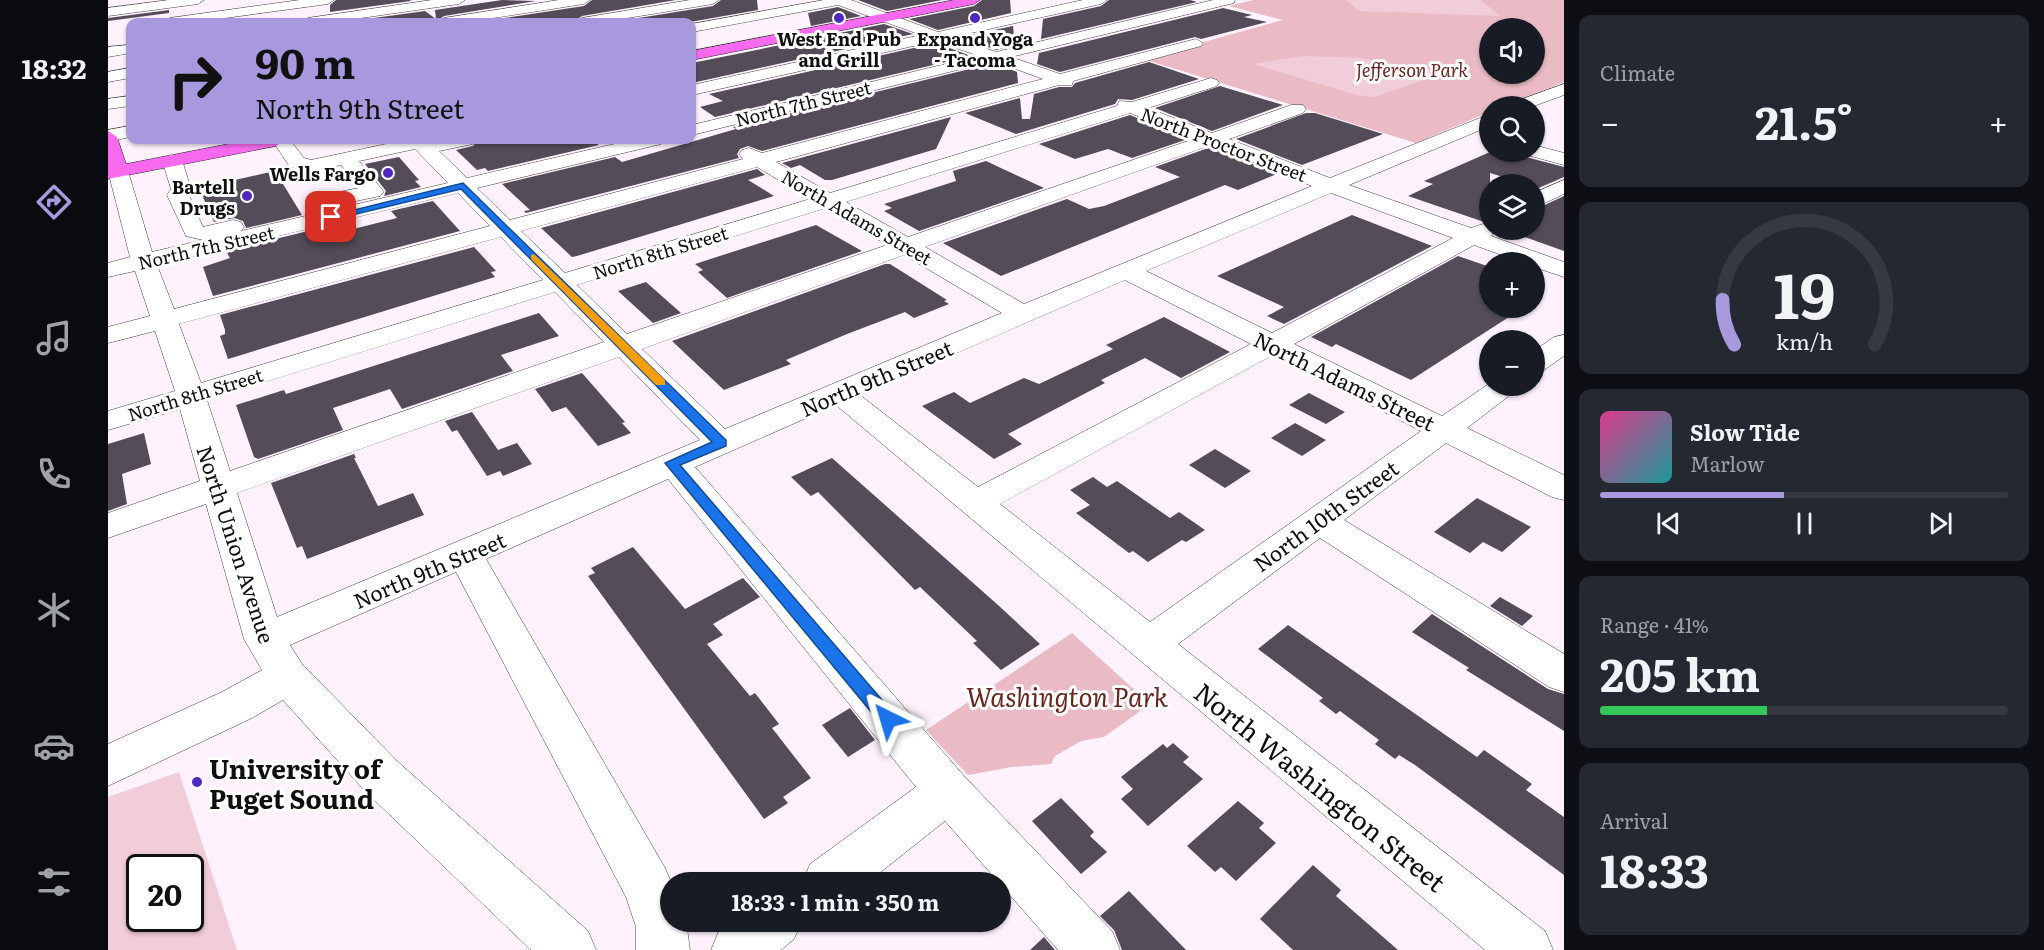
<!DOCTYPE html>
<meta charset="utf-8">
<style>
body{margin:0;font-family:Literata,serif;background:#242831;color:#f1f3f6;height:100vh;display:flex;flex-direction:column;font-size:22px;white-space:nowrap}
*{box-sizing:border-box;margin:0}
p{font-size:20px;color:#9ea1a6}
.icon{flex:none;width:33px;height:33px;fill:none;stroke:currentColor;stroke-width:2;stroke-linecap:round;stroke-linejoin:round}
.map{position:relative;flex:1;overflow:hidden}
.side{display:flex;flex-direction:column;gap:15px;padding:15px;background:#0d0f14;width:480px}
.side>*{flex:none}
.guide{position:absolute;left:18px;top:18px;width:570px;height:126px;border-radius:12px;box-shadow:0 2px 4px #0004;background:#a898dd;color:#111;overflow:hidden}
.buttons{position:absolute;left:1371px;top:18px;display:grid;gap:12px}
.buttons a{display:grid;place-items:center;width:66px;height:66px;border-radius:50%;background:#171b24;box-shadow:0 2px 4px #0004;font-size:30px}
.speed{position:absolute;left:18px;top:854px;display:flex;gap:12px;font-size:30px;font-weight:700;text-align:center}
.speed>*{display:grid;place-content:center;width:78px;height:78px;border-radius:50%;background:#171b24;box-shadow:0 2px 4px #0004;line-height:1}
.speed .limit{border:3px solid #111;border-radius:9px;background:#fff;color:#111}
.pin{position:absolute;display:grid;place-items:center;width:51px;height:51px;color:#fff;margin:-26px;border-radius:12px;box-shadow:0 3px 9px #0006}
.me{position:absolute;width:66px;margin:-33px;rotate:320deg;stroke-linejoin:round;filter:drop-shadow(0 0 4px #0008)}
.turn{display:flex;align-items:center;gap:21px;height:126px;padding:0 30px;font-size:27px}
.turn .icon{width:78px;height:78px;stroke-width:2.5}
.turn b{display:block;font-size:42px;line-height:51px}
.big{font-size:45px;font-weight:700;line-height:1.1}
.side .tile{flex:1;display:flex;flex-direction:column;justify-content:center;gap:9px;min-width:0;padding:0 21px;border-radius:12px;background:#242831}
.side .dial{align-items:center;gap:0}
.dial svg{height:156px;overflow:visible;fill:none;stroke:#363941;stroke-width:7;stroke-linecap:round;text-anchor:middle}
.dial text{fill:#f1f3f6;stroke:none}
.song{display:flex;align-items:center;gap:18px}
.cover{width:72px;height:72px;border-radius:9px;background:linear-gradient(135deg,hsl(330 70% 55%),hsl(180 70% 35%))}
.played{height:6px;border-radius:3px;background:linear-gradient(90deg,#a898dd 45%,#363941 45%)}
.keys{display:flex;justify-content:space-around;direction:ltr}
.heat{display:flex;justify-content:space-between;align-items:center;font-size:33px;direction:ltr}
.charge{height:9px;border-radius:4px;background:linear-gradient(90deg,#34c759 41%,#363941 0)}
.trip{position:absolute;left:552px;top:872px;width:351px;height:60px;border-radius:30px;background:#171b24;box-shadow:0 2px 4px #0004;font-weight:700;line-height:60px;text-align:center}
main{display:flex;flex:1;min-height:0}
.tab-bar{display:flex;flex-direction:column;width:108px;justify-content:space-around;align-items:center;background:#090b0e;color:#9ea1a6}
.tab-bar .icon{width:42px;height:42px}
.tab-bar .on{color:#a898dd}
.tab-bar b{font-size:27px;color:#f1f3f6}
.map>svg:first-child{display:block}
.green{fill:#eabbc5;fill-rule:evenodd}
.pitch{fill:#f1cdd9;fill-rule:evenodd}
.building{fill:#544c58}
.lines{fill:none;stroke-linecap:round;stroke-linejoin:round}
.minor-casing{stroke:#424242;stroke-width:1}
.major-casing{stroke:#202020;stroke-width:1}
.minor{fill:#fff;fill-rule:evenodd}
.major{fill:#f76aee;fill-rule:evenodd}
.route{fill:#1a73e8;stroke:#114b97;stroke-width:1.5}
.slow{fill:#f59e0b}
.poi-dot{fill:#4f28bf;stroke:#fff;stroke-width:2}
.labels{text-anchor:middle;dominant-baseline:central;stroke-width:6;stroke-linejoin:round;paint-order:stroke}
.far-poi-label{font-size:18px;font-weight:bold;fill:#0f0f0f;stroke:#fff}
.far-park-label{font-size:18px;font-style:italic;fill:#67261f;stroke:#fff}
.far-street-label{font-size:18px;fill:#0f0f0f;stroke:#fff}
.street-label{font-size:21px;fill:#0f0f0f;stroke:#fff}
.near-park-label{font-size:26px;font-style:italic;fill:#67261f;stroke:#fff}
.near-poi-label{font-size:26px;font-weight:bold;fill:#0f0f0f;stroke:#fff;text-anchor:start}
.near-street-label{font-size:26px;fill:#0f0f0f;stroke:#fff}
</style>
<main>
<nav class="tab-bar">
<b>18:32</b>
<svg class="icon on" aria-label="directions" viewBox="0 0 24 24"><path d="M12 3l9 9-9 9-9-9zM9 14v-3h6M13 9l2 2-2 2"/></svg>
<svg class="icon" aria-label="music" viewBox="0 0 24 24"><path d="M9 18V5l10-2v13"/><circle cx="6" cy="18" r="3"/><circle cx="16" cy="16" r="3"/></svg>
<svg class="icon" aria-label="phone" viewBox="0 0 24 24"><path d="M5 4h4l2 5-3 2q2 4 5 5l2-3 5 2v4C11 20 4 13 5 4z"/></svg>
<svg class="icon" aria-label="climate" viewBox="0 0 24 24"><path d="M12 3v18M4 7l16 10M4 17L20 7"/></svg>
<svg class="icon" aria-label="car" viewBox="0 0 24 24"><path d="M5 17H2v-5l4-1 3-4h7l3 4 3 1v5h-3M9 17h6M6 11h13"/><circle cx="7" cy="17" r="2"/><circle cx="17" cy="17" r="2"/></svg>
<svg class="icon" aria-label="filters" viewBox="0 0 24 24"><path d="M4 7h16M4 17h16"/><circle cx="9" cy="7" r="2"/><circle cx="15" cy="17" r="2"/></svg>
</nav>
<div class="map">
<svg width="1456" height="950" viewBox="0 0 1456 950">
<rect width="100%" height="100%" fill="#fff2fd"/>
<path class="green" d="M1145,0H1456V82L1396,106H1382L1381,112L1308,143L1035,59L1175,20L1121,6ZM1382,28H1426V74H1382Z
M964,633L1042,704L996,737L973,741L947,756L943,764L904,767L860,775L818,730Z"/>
<path class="pitch" d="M1238,0H1372L1393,16L1251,11Z
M1194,56L1252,58L1337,73L1266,97L1248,95L1145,64Z
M71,772L129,950H0V797ZM32,867H82V918H32Z"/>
<path class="building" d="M228,0H302L303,1L222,12V5Z
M394,0L428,1L336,16L327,22H237L317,11L328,19L327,10Z
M484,0H568L474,16L465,22H371L476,6Z
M613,0H649L650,10L582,22H506L605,6Z
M750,0H834L779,11Z
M874,0H902L903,13L830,30L801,19L866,6Z
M1001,0H1082L1089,2L933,39L935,19L993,6Z
M730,7L753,16L703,26L700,13Z
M1115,8L1144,15L1136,17L1159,22L1093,39L1087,37L952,72L929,64L931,53Z
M61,10V13L0,21V18Z
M776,24L805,34L584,83V63Z
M905,26L907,45L888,50L853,37Z
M828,43L863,56L607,117L592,107L615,101L601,94Z
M1041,62L1091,79L1024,100L1010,99L1007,104L908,134L857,113L912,98L914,119H922L926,94L951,87H964L967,83Z
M886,63L909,72L910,83L654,151L640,146L632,149L629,154L631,158L418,213L416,211L422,210L394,184L507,157L514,162L628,129L625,127Z
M1112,86L1175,105L1104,131L1047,108Z
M1198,113H1207L1275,134L1194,165L1128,139Z
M1022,115L1080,139L1024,158L1000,149L967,159L931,144Z
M843,117L828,149L724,180H717L692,165L683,168L674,163Z
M369,140H482L491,145L380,171L377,168L369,170L348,150L365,146Z
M1103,147L1169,174L1130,190L1117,185L893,276L835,243L959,199L981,209L996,206L1072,177L1047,167Z
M1382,152H1415L1418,157L1456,167V177L1426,190V184H1418L1382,173V224L1300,196L1325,184L1316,181Z
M291,157L311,180L307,181L313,187L276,196L278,191L257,164Z
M878,161L936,188L811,231L776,211L784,208L776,204L848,181L845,171Z
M649,169L657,175L640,180L666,196L469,256L464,257L433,228Z
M167,171L194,215L138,228L135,221L126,218L106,222L91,188Z
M1456,196V251L1400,231L1426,230V210Z
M325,201L352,231L105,296L95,267L122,258L118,251L204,230L210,238L289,218L283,211Z
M1244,215L1324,246L1176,324L1159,316L1176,307L1109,276Z
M708,225L754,251L619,298L590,272L595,270L587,264Z
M366,247L388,271L383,272L387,277L120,359L112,336L117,334V330L112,315Z
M1350,256L1382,267V308H1415L1303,380L1228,344L1224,347L1203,337Z
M777,264H782L839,300L836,301L841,304L806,318L797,312L739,334L678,360L683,364L616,390L564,341Z
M538,282L573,313L545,323L510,291Z
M431,313L451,336L393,355L405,371L294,409L282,389L225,408L235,430L150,459L146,457L128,405L176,390L178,394Z
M1056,317L1122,352L1073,378L1037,358L993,380L997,383L900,434L914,444L886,459L814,406L846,392L862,403L916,378L931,384L1005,349L998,345Z
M474,373L517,422L514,423L523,433L490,446L458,407L444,412L427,389Z
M1201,393L1237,412L1218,424L1181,405Z
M364,412L390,450L409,443L424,464L395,476L392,471L379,476L349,430L344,432L337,421Z
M1187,423L1218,440L1194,456L1163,438Z
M36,433L43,464L14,474L19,504L0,511V444Z
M1107,449L1143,471L1117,488L1081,465Z
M246,454L248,458H246L270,506L305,493L316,515L199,559L194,546L189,548L163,483Z
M724,458L890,605L932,644L893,670L865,643L869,641L812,587L807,590L710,492L703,496L683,477Z
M985,477L999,487L1009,481L1062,518L1071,512L1097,530L1078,542L1074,540L1040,562L1025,551L1021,553L968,513L982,505L962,490Z
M1369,498L1423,527L1394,552L1375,542L1362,553L1326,532Z
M525,547L577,609L635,578L652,597L605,624L615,635L599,644L642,696L647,693L671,724L664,728L703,778L675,797L680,803L656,819L480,576L487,573L483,568Z
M1392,597L1425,616L1414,626L1382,606Z
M1324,614L1440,689L1456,694V731L1358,670L1361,668L1304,632Z
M1180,625L1369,757L1376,750L1424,784L1418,790L1456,817V875L1307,765L1291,755L1287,759L1267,744L1271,740L1232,711L1228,714L1211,701L1215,698L1150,649Z
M742,708L767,740L740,757L714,725Z
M1065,743L1081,757L1075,762L1095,779L1040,826L1013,799L1025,789L1013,777L1055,744L1059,748Z
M953,798L986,832L982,836L999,852L973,874L924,821Z
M1130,801L1156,823L1151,828L1168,843L1128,881L1113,867L1107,872L1079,846Z
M1205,865L1233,890L1228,896L1290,950H1185L1152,919Z
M1021,891L1078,950H1014L1006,930L992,916Z
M936,937L947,950H922Z"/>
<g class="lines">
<defs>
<path id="minor" d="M61,0H96L90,4L0,16V8Z
M192,0H226L220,4L88,22H55L62,18Z
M324,0H357L351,4L225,22H193L200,18Z
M451,0H482L476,4L359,22H329L336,18Z
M582,0H611L605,4L495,22H467L474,18Z
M716,0H743L830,32L975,0H999L993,4L845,37L888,52L1105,0H1127L1126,3L903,57L952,74L1088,39L1095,43L1093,46L965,81L964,85H951L668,162L722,193L1009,106L1011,101L1024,102L1103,78L1109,80L1111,83L1109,86L1040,108L1104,133L1183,105H1195L1198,109L1195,113L1121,139L1222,178L1382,114V126L1241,185L1363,228L1375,224L1382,226V230L1386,231L1383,236L1456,262V277L1426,267V262H1413L1366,245L1186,344L1334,416L1382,383V386H1410L1406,392L1359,428L1456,475V500L1444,497L1338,443L1236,520L1456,654V692L1441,687L1212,538L1070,644L1437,931L1445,950H1377L728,405L587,467L856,776L1004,931L1012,950H950L837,821L760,882H695L702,864L808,787L560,479L378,559L557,868L563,882L562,921H578L582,950H528V927L518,897L348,572L182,645L194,664L289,761L480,931L488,950H423L257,791L175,700L144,718L0,786V744L114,692L154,670L136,639L98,504L0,538V513L92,481L72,409L0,430V411L67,391L47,331L0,343V327L42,316L27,271L0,277V263L22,257L0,171L3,167H17L20,171L44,252L95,240L78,236L59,195L63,189L54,160L64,154L74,160L83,189L81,195L95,227L125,220L133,222L136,227L133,231L340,183L307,149L251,161L276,192L272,196L229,205L221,204L218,199L221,194L251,188L233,165L203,172L182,167L164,140H182L196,158L203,160L297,140H367L365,144L331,151L359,178L524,140H555L553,144L369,188L402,220L635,159L631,154L634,150L641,148L654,153L935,79L886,61L584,135V125L871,56L828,41L584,95V85L813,35L730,5L584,32V24ZM1022,113L1086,139L800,237L738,202ZM1103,145L1204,186L916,304L817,247ZM649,167L702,199L457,273L413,231ZM350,193L382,226L66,309L49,265ZM1223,193L1345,238L1164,333L1038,271ZM718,208L779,245L519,334L469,285ZM393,237L435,280L93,383L71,324ZM796,255L894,313L617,429L534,349ZM1017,280L1143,344L870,487L752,395ZM447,292L496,342L122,471L99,400ZM1165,355L1313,431L1042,622L892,504ZM511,357L592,440L169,617L129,493Z
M22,45V53L0,57V47Z
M22,68V78L0,82V72Z
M1456,84V95L1426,106H1403L1406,102Z
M22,96V106L0,109V99Z
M22,126V137L0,142V130Z
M1426,145L1456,153V165L1419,155L1417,152H1426Z
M1456,180V194L1426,208V193Z
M1456,335V356L1436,370L1426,372V351L1446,337Z
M625,921H694L686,939L673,950H603L611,931Z"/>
<path id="major" d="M846,0H872L866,4L584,60V51Z
M0,131L9,137L18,164L141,140H177L168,146L0,179Z"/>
</defs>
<use href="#minor" class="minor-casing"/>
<use href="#major" class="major-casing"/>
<use href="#minor" class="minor"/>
<use href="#major" class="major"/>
</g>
<path class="route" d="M355,183L618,440V446L572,465L786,714L789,719L786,725L780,727L774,725L557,463L604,442L353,189L223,220L218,217Z"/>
<path class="slow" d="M426,254L557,380V385H548L423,259V255Z"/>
<g class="poi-dot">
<circle cx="731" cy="18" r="6"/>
<circle cx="867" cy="18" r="6"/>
<circle cx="280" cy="173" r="6"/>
<circle cx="139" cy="196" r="6"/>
<circle cx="89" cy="782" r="6"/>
</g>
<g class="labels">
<g class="far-poi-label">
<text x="731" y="38">West End Pub<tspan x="731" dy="21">and Grill</tspan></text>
<text x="867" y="38">Expand Yoga<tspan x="867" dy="21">- Tacoma</tspan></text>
<text x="268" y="173" text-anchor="end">Wells Fargo</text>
<text x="127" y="186" text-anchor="end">Bartell<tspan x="127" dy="21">Drugs</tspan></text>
</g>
<g class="far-park-label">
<text x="1304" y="69">Jefferson Park</text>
</g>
<g class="far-street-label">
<text transform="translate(695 103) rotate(-14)">North 7th Street</text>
<text transform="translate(1116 144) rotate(21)">North Proctor Street</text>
<text transform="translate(749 217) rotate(30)">North Adams Street</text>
<text transform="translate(98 247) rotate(-13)">North 7th Street</text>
<text transform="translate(552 252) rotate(-17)">North 8th Street</text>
<text transform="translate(87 394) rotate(-17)">North 8th Street</text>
</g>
<g class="street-label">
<text transform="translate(768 377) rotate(-23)">North 9th Street</text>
<text transform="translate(1237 380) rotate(26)">North Adams Street</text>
<text transform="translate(1217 515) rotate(-36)">North 10th Street</text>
<text transform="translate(129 544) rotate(72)">North Union Avenue</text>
<text transform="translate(321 569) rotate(-23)">North 9th Street</text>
</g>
<g class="near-park-label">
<text x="959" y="695">Washington Park</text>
</g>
<g class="near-poi-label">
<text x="101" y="767">University of<tspan x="101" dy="30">Puget Sound</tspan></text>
</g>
<g class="near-street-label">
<text transform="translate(1213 786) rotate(39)">North Washington Street</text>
</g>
</g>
</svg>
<div class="buttons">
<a><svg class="icon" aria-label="sound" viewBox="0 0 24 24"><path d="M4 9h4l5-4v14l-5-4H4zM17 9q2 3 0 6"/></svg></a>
<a><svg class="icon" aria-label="search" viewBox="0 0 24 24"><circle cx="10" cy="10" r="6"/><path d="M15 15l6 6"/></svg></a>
<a><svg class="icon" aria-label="layers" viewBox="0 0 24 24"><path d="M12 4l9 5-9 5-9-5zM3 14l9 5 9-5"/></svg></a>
<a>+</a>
<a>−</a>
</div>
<div class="speed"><div class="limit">20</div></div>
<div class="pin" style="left:223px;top:217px;background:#d93025"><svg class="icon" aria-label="arrive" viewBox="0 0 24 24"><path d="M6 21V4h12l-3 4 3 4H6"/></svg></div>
<svg class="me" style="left:780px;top:719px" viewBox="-20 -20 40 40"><path d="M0-17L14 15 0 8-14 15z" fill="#1a73e8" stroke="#fff" stroke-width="4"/></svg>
<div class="trip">18:33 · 1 min · 350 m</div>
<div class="guide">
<div class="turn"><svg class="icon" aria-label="right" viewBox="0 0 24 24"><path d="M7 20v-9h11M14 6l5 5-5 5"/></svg><div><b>90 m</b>North 9th Street</div></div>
</div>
</div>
<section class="side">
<div class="tile"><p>Climate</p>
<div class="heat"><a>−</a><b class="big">21.5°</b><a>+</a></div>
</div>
<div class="tile dial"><svg viewBox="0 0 100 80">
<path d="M14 69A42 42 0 1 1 86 69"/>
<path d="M14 69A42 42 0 0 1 8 46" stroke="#a898dd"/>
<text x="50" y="56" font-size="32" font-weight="700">19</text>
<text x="50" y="72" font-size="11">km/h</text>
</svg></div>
<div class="tile">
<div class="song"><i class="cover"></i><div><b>Slow Tide</b><p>Marlow</p></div></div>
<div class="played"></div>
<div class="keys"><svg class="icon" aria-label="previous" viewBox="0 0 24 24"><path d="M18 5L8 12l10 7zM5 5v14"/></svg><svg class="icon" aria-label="pause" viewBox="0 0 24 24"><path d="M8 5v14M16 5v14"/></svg><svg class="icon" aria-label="next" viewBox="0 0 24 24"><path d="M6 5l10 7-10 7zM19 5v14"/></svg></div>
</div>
<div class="tile"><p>Range · 41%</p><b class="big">205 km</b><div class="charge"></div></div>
<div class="tile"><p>Arrival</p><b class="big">18:33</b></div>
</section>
</main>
